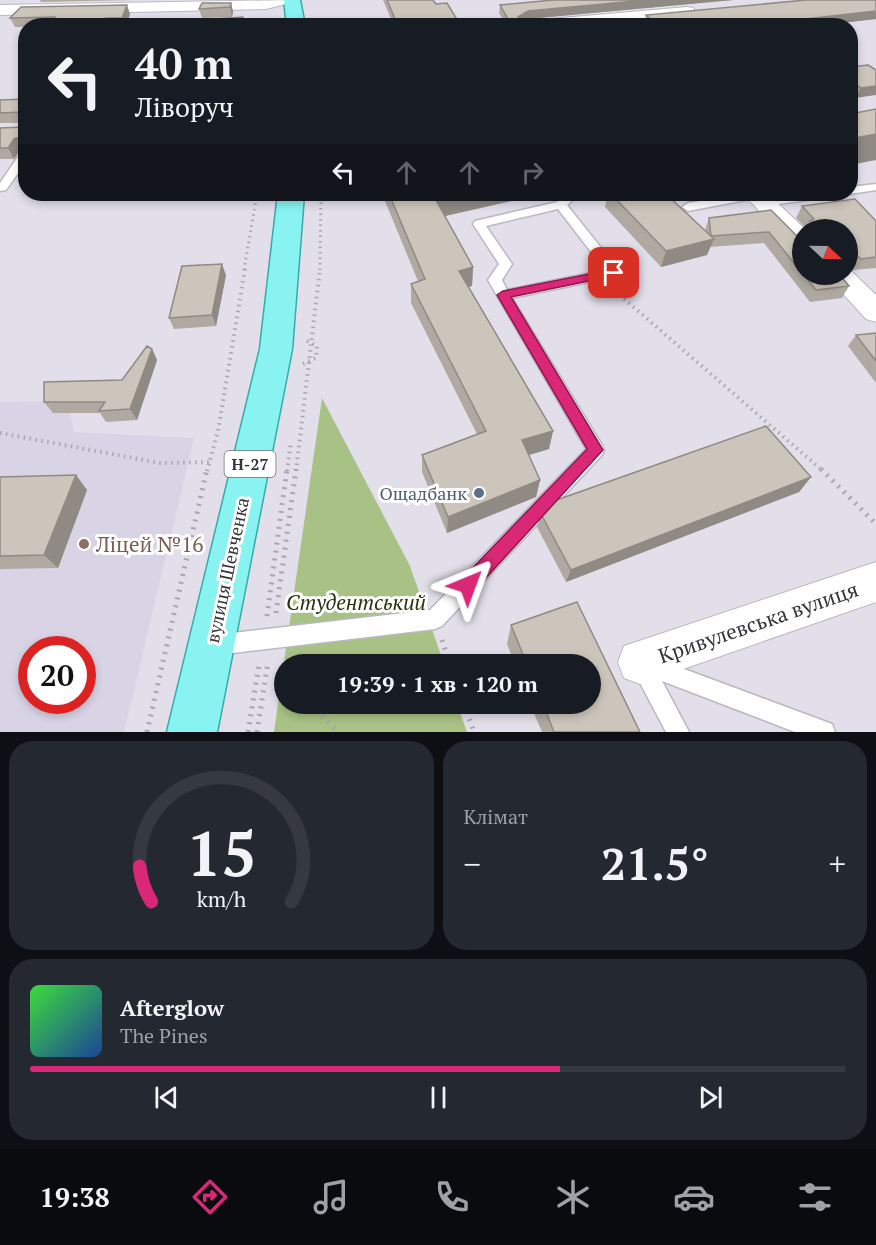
<!DOCTYPE html>
<html lang="uk">
<meta charset="utf-8">
<style>
body{margin:0;font-family:"PT Serif",serif;background:#242831;color:#f1f3f6;height:100vh;display:flex;flex-direction:column;font-size:22px;white-space:nowrap}
*{box-sizing:border-box;margin:0}
p{font-size:20px;color:#9ea1a6}
.icon{flex:none;width:33px;height:33px;fill:none;stroke:currentColor;stroke-width:2;stroke-linecap:round;stroke-linejoin:round}
.map{position:relative;height:732px;overflow:hidden}
.side{display:flex;flex-direction:column;gap:9px;padding:9px;background:#0d0f14;flex:1}
.side>*{flex:none}
.hud{position:absolute;left:18px;top:18px;width:840px;height:183px;border-radius:24px;box-shadow:0 3px 9px #0003;background:#171b24;color:#f1f3f6;overflow:hidden}
.needle{width:39px;rotate:112deg}
.controls{position:absolute;left:792px;top:219px;display:grid;gap:12px}
.controls a{display:grid;place-items:center;width:66px;height:66px;border-radius:50%;background:#171b24;box-shadow:0 3px 9px #0003;font-size:30px}
.speed{position:absolute;left:18px;top:636px;display:flex;gap:12px;font-size:30px;font-weight:700;text-align:center}
.speed>*{display:grid;place-content:center;width:78px;height:78px;border-radius:50%;background:#171b24;box-shadow:0 3px 9px #0003;line-height:1}
.speed .limit{border:9px solid #d22;background:#fff;color:#111}
.pin{position:absolute;display:grid;place-items:center;width:51px;height:51px;color:#fff;margin:-26px;border-radius:12px;box-shadow:0 3px 9px #0006}
.me{position:absolute;width:66px;margin:-33px;rotate:44deg;stroke-linejoin:round;filter:drop-shadow(0 0 4px #0008)}
.turn{display:flex;align-items:center;gap:21px;height:126px;padding:0 18px;font-size:27px}
.turn .icon{width:78px;height:78px;stroke-width:2.5}
.turn b{display:block;font-size:42px;line-height:51px}
.lanes{display:flex;align-items:center;height:57px;padding:0 18px;background:#0003;justify-content:center;gap:30px;direction:ltr}
.lanes .off{opacity:.35}
.big{font-size:45px;font-weight:800;line-height:1.1}
.side .widget{flex:1;display:flex;flex-direction:column;justify-content:center;gap:9px;min-width:0;padding:0 21px;border-radius:24px;background:#242831}
.side .dial{align-items:center;gap:0}
.dial svg{height:156px;overflow:visible;fill:none;stroke:#363941;stroke-width:7;stroke-linecap:round;text-anchor:middle}
.dial text{fill:#f1f3f6;stroke:none}
.song{display:flex;align-items:center;gap:18px}
.cover{width:72px;height:72px;border-radius:9px;background:linear-gradient(135deg,hsl(120 70% 55%),hsl(220 70% 35%))}
.played{height:6px;border-radius:3px;background:linear-gradient(90deg,#db2777 65%,#363941 65%)}
.keys{display:flex;justify-content:space-around;direction:ltr}
.heat{display:flex;justify-content:space-between;align-items:center;font-size:33px;direction:ltr}
.side .tiles{flex:1;display:grid;gap:9px;grid-template-columns:1fr 1fr}
.widget:last-child{grid-column:span 2}
.trip{position:absolute;left:274px;top:654px;width:327px;height:60px;border-radius:30px;background:#171b24;box-shadow:0 3px 9px #0003;font-weight:800;line-height:60px;text-align:center}
.dock{display:flex;height:96px;justify-content:space-around;align-items:center;background:#090b0e;color:#9ea1a6}
.dock .icon{width:42px;height:42px}
.dock .active{color:#db2777}
.dock b{font-size:27px;color:#f1f3f6}
.map>svg:first-child{display:block}
.built{fill:#d8d4e6;fill-rule:evenodd}
.green{fill:#a8c285}
.lines{fill:none;stroke-linecap:round;stroke-linejoin:round}
.lane-casing{stroke:#bab8c2;stroke-width:3}
.street-casing{stroke:#bab8c2;stroke-width:2}
.primary-casing{stroke:#37abaa;stroke-width:3}
.path-far2{stroke:#a8a6ae;stroke-width:3;stroke-dasharray:1.5 4;stroke-linecap:butt}
.path-far1{stroke:#a8a6ae;stroke-width:4;stroke-dasharray:1.5 4.5;stroke-linecap:butt}
.path{stroke:#a8a6ae;stroke-width:5;stroke-dasharray:2 6;stroke-linecap:butt}
.lane{fill:#fff;fill-rule:evenodd}
.street{fill:#fff;fill-rule:evenodd}
.primary{fill:#88f3f1;fill-rule:evenodd}
.wall{fill:#afa9a1}
.shaded-wall{fill:#8f8a83}
.building{fill:#ccc5bb;stroke:#8f8a83;stroke-width:1.5}
.route{fill:#db2777;stroke:#8e194d;stroke-width:1.5}
.service-dot{fill:#5c6f8a;stroke:#fff;stroke-width:2}
.education-dot{fill:#8d6e63;stroke:#fff;stroke-width:2}
.labels{text-anchor:middle;dominant-baseline:central;stroke-width:6;stroke-linejoin:round;paint-order:stroke}
.shield{fill:#fff;stroke:#727174;stroke-width:1.5}
.shield-label{font-size:16px;font-weight:bold;fill:#353438}
.service-label{font-size:18px;fill:#4e5e75;stroke:#fff;text-anchor:end}
.street-label{font-size:18px;fill:#353438;stroke:#fff}
.near-education-label{font-size:21px;fill:#785e54;stroke:#fff;text-anchor:start}
.near-park-label{font-size:21px;font-style:italic;fill:#273410;stroke:#fff}
.near-street-label{font-size:21px;fill:#353438;stroke:#fff}
</style>
<div class="map">
<svg width="876" height="732" viewBox="0 0 876 732">
<rect width="100%" height="100%" fill="#e2dfea"/>
<path class="built" d="M67,401L74,432L194,438L124,732H0V402ZM32,650H82V700H32Z"/>
<path class="green" d="M322,398L410,566L444,664H285V704H457L467,732H274Z"/>
<g class="lines">
<defs>
<path id="lane" d="M26,150V162L6,190L0,191V183L22,151Z
M876,184V190L850,194H846H850V187Z
M567,194H579L567,205L621,273L614,277L512,298L602,445L604,450L602,455L442,626L435,629L215,655L208,652L205,645L208,638L215,635L430,610L586,449L488,280L499,264L473,224L475,221L557,202ZM558,209L605,270L507,290L502,280L512,264L486,226Z
M745,194L762,195L756,198L688,211L682,207L688,203Z
M805,194H835L829,197L764,206L758,202L764,198Z
M641,653L824,721L832,724L835,732H795L662,681L689,732H666L630,664L634,657Z"/>
<path id="street" d="M292,0L290,3L266,9L0,15V5Z
M687,7L693,8L695,12L693,16L591,26H519L527,21Z
M743,194H768L806,230H802V248L793,246Z
M848,268L876,295V322L866,319L825,274H848Z
M876,562V602L640,684L624,678L618,662L624,646Z"/>
<path id="primary" d="M284,0H300L305,26H287Z
M278,194H304L292,349L217,732H167L260,349Z"/>
</defs>
<use href="#lane" class="lane-casing"/>
<use href="#street" class="street-casing"/>
<use href="#primary" class="primary-casing"/>
<path class="path-far2" d="M592,194L611,195
M244,270L257,194
M320,270L321,194"/>
<path class="path-far1" d="M615,291L823,471
M303,364L316,358L317,346L305,340
M0,433L160,463L209,462
M207,471L218,431L245,269
M287,471L291,442
M296,471L320,269"/>
<path class="path" d="M821,469L876,524
M276,613L296,469
M267,616L287,469
M442,640L450,664
M311,704L338,732
M464,704L474,732
M147,732L207,469
M248,732L259,665
M257,732L268,662"/>
<use href="#lane" class="lane"/>
<use href="#street" class="street"/>
<use href="#primary" class="primary"/>
</g>
<path class="wall" d="M40,0H136L41,2Z
M383,0H433L436,4L461,26H394Z
M553,0H733L527,19L525,20L595,26H507L499,13L500,5Z
M876,0V19L814,26H647L644,23L646,15Z
M231,3L233,12L232,17L202,18L199,9Z
M130,14L126,26H26V27H15L10,18Z
M850,67L876,70L855,98L850,94Z
M26,99V153L23,149L20,150L14,159H0V128L22,127V123H0V100Z
M382,194H530L529,197L445,216L473,267L472,286L468,287L553,431L549,449L528,455L540,480L536,497L447,533L422,472V455L477,434L411,303V284L418,281Z
M608,194H666L705,230L709,218L802,238V274H839L849,286L842,298L810,302L764,243L710,247L707,255L661,267L605,207Z
M802,206L876,221V268L853,270L849,266L848,268V230H806V228L796,218Z
M226,275L216,326L174,329L169,318Z
M876,333V383L848,346L856,335Z
M152,349L157,360L137,420L106,422L100,413H53L44,402L122,380Z
M76,475L87,490L58,568L0,569V477Z
M811,477L799,492L566,582L537,527L541,514Z
M577,602L640,732H542L530,704H591V664H515L507,644L511,625Z"/>
<path class="shaded-wall" d="M646,0H733L527,19L517,26L518,17L528,11Z
M231,3L233,12L232,17L230,7Z
M127,5L130,14L126,26H124L122,18Z
M876,11V19L814,26H775L796,20Z
M105,18L107,26H101Z
M876,86V95L855,98L861,88Z
M876,134V160L850,165V139Z
M20,137L25,148H22L23,149L20,150L14,159L8,148L14,139Z
M465,194H530L529,197L436,218V200Z
M714,239L707,255L661,267L666,251Z
M222,264L226,275L216,326L212,315Z
M473,267L472,286L458,290L459,271Z
M152,349L157,360L137,420L130,409Z
M553,431L549,449L519,458L522,440Z
M76,475L87,490L58,568L44,555Z
M811,477L799,492L566,582L571,570Z
M540,480L536,497L447,533L448,517Z"/>
<path class="building" d="M387,0H433L436,4L447,3L461,26H398Z
M553,0H646L528,11L518,17L520,20H590L595,26H512L500,5Z
M806,0H876V11L796,20L800,23L775,26H658L646,15Z
M202,3H231L230,7L199,9Z
M127,5L122,18H105L101,26H49L55,17L10,18L21,7Z
M243,17L242,26H212L213,19Z
M868,65L876,70V86L861,88L850,80V67Z
M26,99V147L22,148L23,139L20,137L14,139L8,148H0V128L22,127V112L0,113V100Z
M876,109V134L850,139V114Z
M389,194H465L436,200L473,267L459,271L553,431L522,440L540,480L448,517L422,455L486,431L411,284L425,279Z
M611,194H666L714,239L666,251Z
M855,199L876,221V257L861,259L855,254L853,260H848V230H810V221L814,219L802,206Z
M771,210L797,236L802,238V273L769,232L711,236L709,218Z
M222,264L212,315L169,318L182,266Z
M803,274H839L849,286L816,290Z
M876,333V361L856,335Z
M147,346L152,349L130,409L99,411L105,402H44V382L122,380Z
M766,426L811,477L571,570L541,514L551,502Z
M76,475L44,555L0,556V477Z
M577,602L640,732H554L543,704H591V664H527L511,625Z"/>
<path class="route" d="M614,269L620,273L618,275L511,297L603,450L474,591L468,594L462,591L459,585L462,579L587,449L497,295L503,291Z"/>
<circle class="service-dot" cx="479" cy="493" r="6"/>
<circle class="education-dot" cx="84" cy="544" r="6"/>
<g class="labels">
<rect class="shield" x="224.5" y="451" width="51" height="26" rx="4.5"/>
<g class="shield-label">
<text x="250" y="464">Н-27</text>
</g>
<g class="service-label">
<text x="467" y="493">Ощадбанк</text>
</g>
<g class="street-label">
<text transform="translate(227 570) rotate(-78)">вулиця Шевченка</text>
</g>
<g class="near-education-label">
<text x="96" y="544">Ліцей №16</text>
</g>
<g class="near-park-label">
<text x="356" y="602">Студентський</text>
</g>
<g class="near-street-label">
<text transform="translate(758 622) rotate(-19)">Кривулевська вулиця</text>
</g>
</g>
</svg>
<div class="controls">
<a><svg class="needle" viewBox="-14 -14 28 28"><path d="M0-13l5 13h-10z" fill="#e53935"/><path d="M0 13l5-13h-10z" fill="#9ea1a6"/></svg></a>
</div>
<div class="speed"><div class="limit">20</div></div>
<div class="pin" style="left:614px;top:273px;background:#d93025"><svg class="icon" aria-label="arrive" viewBox="0 0 24 24"><path d="M6 21V4h12l-3 4 3 4H6"/></svg></div>
<svg class="me" style="left:468px;top:585px" viewBox="-20 -20 40 40"><path d="M0-17L14 15 0 8-14 15z" fill="#db2777" stroke="#fff" stroke-width="4"/></svg>
<div class="trip">19:39 · 1 хв · 120 m</div>
<div class="hud">
<div class="turn"><svg class="icon" aria-label="left" viewBox="0 0 24 24"><path d="M17 20v-9H6M10 6l-5 5 5 5"/></svg><div><b>40 m</b>Ліворуч</div></div>
<div class="lanes"><svg class="icon" aria-label="left" viewBox="0 0 24 24"><path d="M17 20v-9H6M10 6l-5 5 5 5"/></svg><svg class="icon off" aria-label="ahead" viewBox="0 0 24 24"><path d="M12 20V5M6 11l6-6 6 6"/></svg><svg class="icon off" aria-label="ahead" viewBox="0 0 24 24"><path d="M12 20V5M6 11l6-6 6 6"/></svg><svg class="icon off" aria-label="right" viewBox="0 0 24 24"><path d="M7 20v-9h11M14 6l5 5-5 5"/></svg></div>
</div>
</div>
<section class="side">
<div class="tiles">
<div class="widget dial"><svg viewBox="0 0 100 80">
<path d="M14 69A42 42 0 1 1 86 69"/>
<path d="M14 69A42 42 0 0 1 8 51" stroke="#db2777"/>
<text x="50" y="56" font-size="32" font-weight="700">15</text>
<text x="50" y="72" font-size="11">km/h</text>
</svg></div>
<div class="widget"><p>Клімат</p>
<div class="heat"><a>−</a><b class="big">21.5°</b><a>+</a></div>
</div>
<div class="widget">
<div class="song"><i class="cover"></i><div><b>Afterglow</b><p>The Pines</p></div></div>
<div class="played"></div>
<div class="keys"><svg class="icon" aria-label="previous" viewBox="0 0 24 24"><path d="M18 5L8 12l10 7zM5 5v14"/></svg><svg class="icon" aria-label="pause" viewBox="0 0 24 24"><path d="M8 5v14M16 5v14"/></svg><svg class="icon" aria-label="next" viewBox="0 0 24 24"><path d="M6 5l10 7-10 7zM19 5v14"/></svg></div>
</div>
</div>
</section>
<nav class="dock">
<b>19:38</b>
<svg class="icon active" aria-label="directions" viewBox="0 0 24 24"><path d="M12 3l9 9-9 9-9-9zM9 14v-3h6M13 9l2 2-2 2"/></svg>
<svg class="icon" aria-label="music" viewBox="0 0 24 24"><path d="M9 18V5l10-2v13"/><circle cx="6" cy="18" r="3"/><circle cx="16" cy="16" r="3"/></svg>
<svg class="icon" aria-label="phone" viewBox="0 0 24 24"><path d="M5 4h4l2 5-3 2q2 4 5 5l2-3 5 2v4C11 20 4 13 5 4z"/></svg>
<svg class="icon" aria-label="climate" viewBox="0 0 24 24"><path d="M12 3v18M4 7l16 10M4 17L20 7"/></svg>
<svg class="icon" aria-label="car" viewBox="0 0 24 24"><path d="M5 17H2v-5l4-1 3-4h7l3 4 3 1v5h-3M9 17h6M6 11h13"/><circle cx="7" cy="17" r="2"/><circle cx="17" cy="17" r="2"/></svg>
<svg class="icon" aria-label="filters" viewBox="0 0 24 24"><path d="M4 7h16M4 17h16"/><circle cx="9" cy="7" r="2"/><circle cx="15" cy="17" r="2"/></svg>
</nav>
